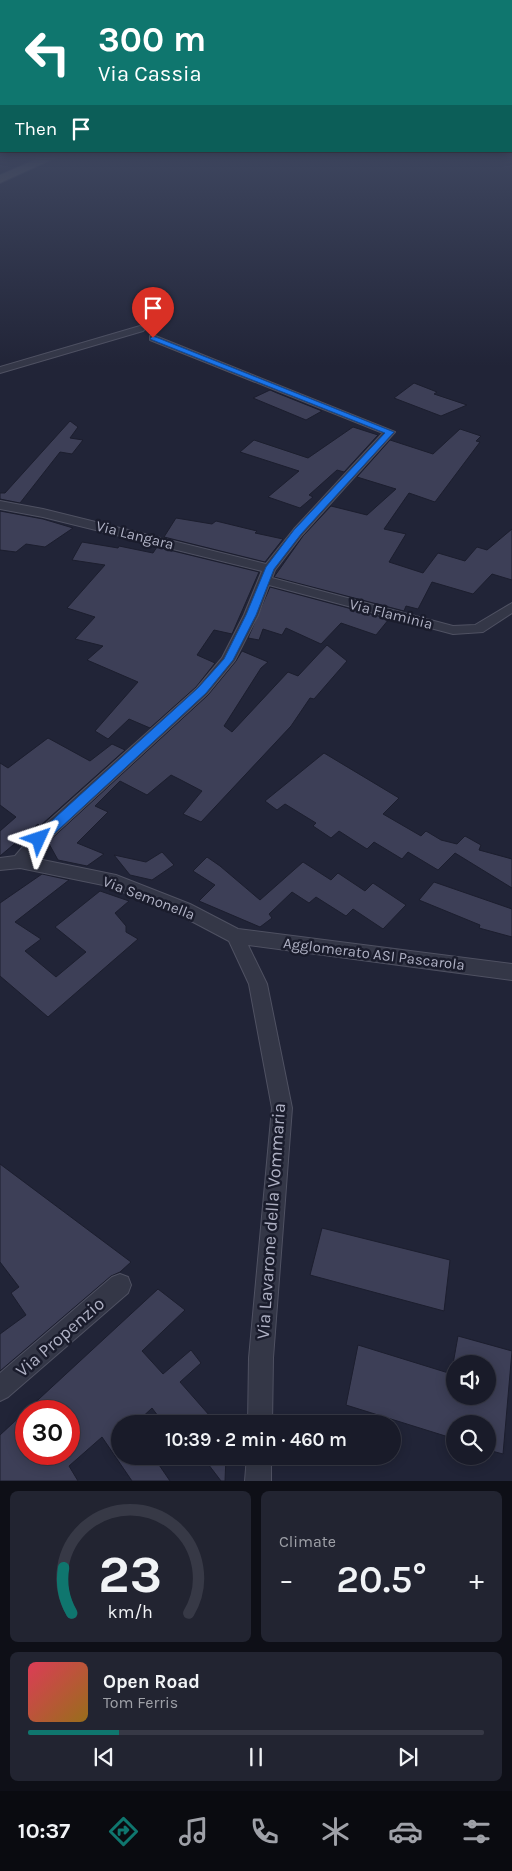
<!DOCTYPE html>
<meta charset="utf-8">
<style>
body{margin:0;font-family:Karla,sans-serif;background:#222431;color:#f1f3f6;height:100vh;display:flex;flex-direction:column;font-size:19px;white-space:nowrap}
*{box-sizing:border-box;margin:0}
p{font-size:16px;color:#9fa1a8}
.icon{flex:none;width:28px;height:28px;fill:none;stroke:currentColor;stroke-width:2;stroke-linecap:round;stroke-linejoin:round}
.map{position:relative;height:1481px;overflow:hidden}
.sheet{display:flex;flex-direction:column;gap:10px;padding:10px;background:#0e0f17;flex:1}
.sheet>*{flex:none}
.top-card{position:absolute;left:0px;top:0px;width:512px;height:152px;box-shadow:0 2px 12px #0003,0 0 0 1px #373946;background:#0f766e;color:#fff;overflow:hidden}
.fabs{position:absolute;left:446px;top:1355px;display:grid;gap:10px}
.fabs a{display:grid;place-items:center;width:50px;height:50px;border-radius:50%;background:#191b29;box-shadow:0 2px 12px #0003,0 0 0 1px #373946;font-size:25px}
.speed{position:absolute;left:15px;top:1400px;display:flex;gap:10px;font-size:25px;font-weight:700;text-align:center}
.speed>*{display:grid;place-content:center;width:65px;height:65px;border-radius:50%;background:#191b29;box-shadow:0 2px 12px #0003,0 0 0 1px #373946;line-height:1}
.speed .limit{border:8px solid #d22;background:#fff;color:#111}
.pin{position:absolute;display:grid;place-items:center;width:42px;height:42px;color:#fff;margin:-51px -21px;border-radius:50% 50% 50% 0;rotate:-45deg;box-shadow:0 0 5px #0007}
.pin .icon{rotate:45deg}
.me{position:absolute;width:55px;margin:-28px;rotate:48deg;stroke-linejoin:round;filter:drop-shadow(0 0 4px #0008)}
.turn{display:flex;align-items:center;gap:18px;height:105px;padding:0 15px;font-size:22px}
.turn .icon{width:65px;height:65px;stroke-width:2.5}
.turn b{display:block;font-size:35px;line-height:42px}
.then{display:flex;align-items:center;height:48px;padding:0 15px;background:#0003;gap:10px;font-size:19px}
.big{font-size:38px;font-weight:600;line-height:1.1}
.sheet .tile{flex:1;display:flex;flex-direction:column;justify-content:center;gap:8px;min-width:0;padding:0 18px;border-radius:8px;background:#222431}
.sheet .dial{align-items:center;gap:0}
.dial svg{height:130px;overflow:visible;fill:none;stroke:#373946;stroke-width:7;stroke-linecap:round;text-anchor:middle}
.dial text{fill:#f1f3f6;stroke:none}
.song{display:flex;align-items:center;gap:15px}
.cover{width:60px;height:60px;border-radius:8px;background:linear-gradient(135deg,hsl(350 70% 55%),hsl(40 70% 35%))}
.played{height:5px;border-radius:2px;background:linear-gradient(90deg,#0f766e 20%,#373946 20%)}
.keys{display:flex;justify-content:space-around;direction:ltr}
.heat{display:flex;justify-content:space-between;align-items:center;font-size:28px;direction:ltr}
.sheet .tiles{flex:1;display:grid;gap:10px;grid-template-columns:1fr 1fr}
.tile:last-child{grid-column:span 2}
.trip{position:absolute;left:111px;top:1415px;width:290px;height:50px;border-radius:25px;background:#191b29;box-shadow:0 2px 12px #0003,0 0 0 1px #373946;font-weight:600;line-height:50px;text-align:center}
.menu{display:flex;height:80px;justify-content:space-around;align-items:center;background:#0a0b10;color:#9fa1a8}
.menu .icon{width:35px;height:35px}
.menu .on{color:#0f766e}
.menu b{font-size:22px;color:#f1f3f6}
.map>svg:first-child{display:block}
.building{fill:#3d3f57;stroke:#1c1e2e;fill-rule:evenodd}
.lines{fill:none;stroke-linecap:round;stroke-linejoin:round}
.minor-casing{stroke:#4f5162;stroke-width:2}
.trunk-casing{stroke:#3c3e4f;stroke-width:2}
.minor{fill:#343747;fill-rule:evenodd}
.trunk{fill:#60605d;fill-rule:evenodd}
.route{fill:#1a73e8;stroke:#114b97}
.labels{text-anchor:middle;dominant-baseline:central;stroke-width:5;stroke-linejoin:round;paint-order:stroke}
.street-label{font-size:15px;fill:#afb1c4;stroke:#1a1c2c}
.near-street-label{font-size:18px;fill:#afb1c4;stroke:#1a1c2c}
</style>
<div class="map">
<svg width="512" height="1481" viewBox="0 0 512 1481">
<rect width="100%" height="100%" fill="#212437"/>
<path class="building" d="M414,383L437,392L434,394L467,405L441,416L394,398Z
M270,390L277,393L322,411L306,420L253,398Z
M70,421L78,427L70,438L83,440L72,454L60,452L20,503L0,499V493H5Z
M353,427L378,435L344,472L337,470L309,495L313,497L300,508L268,497L299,471L240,452L254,440L308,458Z
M460,429L481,436L476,441L480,442L435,502L409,493L384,529L406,534L389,562L423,573L438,553L465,561L477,547L487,550L512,529V580L492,574L473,594L432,582L418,609L406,606L404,611L274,577L303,536L331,506L367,515L396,489L357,477L390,440L433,454Z
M0,511L43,519L73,528L45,547L26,544L16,552L0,550Z
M176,518L212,524L216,521L257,531L255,533L283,539L265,562L164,537Z
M82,542L118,548L119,546L153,553L157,547L259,572L232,634L214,630L197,655L215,663L196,687L150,728L129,719L108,739L95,731L138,682L87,660L103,646L75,639L95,617L67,608L105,565L72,560Z
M270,587L389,619L376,635L341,623L321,644L286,628L282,635L263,629L259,640L248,638Z
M327,645L347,661L314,699L310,698L291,726L201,822L183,814L202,791L181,780L171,775L147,795L120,781L95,806L108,812L77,843L104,854L87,866L58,860L48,842L208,695L236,661L242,651L268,662L261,668L224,726L232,732L288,672L298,676Z
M48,738L90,761L112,744L125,750L40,826L38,824L0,856V831L16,817L0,805V763L8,768Z
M324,753L399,798L383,814L421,836L426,831L441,840L457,844L465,836L481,845L479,850L512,859V888L455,853L438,870L408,852L402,859L374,842L367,849L339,831L331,838L313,826L316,823L285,804L277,810L265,801Z
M162,852L174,865L152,880L130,875L114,855L146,862Z
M207,857L220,866L260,900L303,862L331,880L338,873L365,891L373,883L406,905L383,929L353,909L346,916L316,897L309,903L292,892L269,914L272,918L260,927L199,901L215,885L193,871Z
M42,874L69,880L15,922L41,939L25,951L56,977L86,952L55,927L100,891L129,901L115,913L126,926V932L138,939L48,1017L0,976V903Z
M434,882L512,909V937L479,928L480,925L419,900Z
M0,1164L131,1262L120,1272L111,1276L0,1371V1334L26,1315L11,1293L19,1287L0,1262Z
M322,1228L450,1260L444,1311L310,1275Z
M158,1289L185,1310L142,1351L163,1374L191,1350L201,1363L180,1382L217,1424H164L152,1408L135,1424H120V1456H153L170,1481H132L102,1437L69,1466L78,1481H0V1435ZM26,1411H69V1454H26Z
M458,1336L512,1351L503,1454L488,1450V1424H455V1439L346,1405L358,1345L455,1375V1396H488V1364H453Z
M202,1456H226L225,1481H221Z"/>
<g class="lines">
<defs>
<path id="minor" d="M140,326L145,329L143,331L0,373V367Z
M153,335L395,432L302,535L275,570L272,578L453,626L475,625L512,603V613L483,632L453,634L269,585L258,615L235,660L207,694L45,843L33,858L116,875L190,904L238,929L512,964V980L248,945L267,984L292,1108L273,1358L272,1424H248L249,1358L272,1108L249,984L229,941L178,914L108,886L20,868L0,870V858L15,856L33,835L197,688L222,658L244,615L262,571L43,517L0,509V501L43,509L266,564L294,529L383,433L150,340V336Z
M120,1274L128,1277L131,1285L128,1293L8,1397L0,1401V1373L112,1277Z
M247,1456H271V1481H245Z"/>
<path id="trunk" d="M39,158H55L0,183V175Z"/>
</defs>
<use href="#minor" class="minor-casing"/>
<use href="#trunk" class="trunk-casing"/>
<use href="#minor" class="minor"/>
<use href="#trunk" class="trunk"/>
</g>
<linearGradient id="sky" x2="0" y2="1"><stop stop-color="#12141e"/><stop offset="0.43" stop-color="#3d455e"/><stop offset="1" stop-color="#3d455e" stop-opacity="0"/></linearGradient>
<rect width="512" height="366" fill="url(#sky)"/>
<path class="route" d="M153,336L394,432L301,534L274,569L256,615L233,660L206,693L44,843L39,844L33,839L35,836L198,688L224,659L246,615L266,567L294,530L385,433L150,339Z"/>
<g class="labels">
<g class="street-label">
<text transform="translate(135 535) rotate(14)">Via Langara</text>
<text transform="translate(391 614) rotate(14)">Via Flaminia</text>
<text transform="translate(149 898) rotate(21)">Via Semonella</text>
<text transform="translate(374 954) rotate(7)">Agglomerato ASI Pascarola</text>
</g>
<g class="near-street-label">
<text transform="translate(271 1221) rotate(-86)">Via Lavarone della Vommaria</text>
<text transform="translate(60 1337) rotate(-41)">Via Propenzio</text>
</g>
</g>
</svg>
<div class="fabs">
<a><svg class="icon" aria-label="sound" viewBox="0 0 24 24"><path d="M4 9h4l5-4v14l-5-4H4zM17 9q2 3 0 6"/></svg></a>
<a><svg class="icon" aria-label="search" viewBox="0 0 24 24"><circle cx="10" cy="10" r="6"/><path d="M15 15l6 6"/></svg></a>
</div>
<div class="speed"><div class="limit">30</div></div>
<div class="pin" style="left:153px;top:338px;background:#d93025"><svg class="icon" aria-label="arrive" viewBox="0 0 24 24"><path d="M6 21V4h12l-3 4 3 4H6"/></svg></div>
<svg class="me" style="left:39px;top:839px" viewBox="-20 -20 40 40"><path d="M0-17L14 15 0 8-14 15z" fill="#1a73e8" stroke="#fff" stroke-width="4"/></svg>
<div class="trip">10:39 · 2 min · 460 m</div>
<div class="top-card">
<div class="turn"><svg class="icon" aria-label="left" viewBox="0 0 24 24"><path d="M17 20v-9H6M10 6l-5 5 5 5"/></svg><div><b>300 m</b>Via Cassia</div></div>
<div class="then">Then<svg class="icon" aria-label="arrive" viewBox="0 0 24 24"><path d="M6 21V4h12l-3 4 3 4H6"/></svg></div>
</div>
</div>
<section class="sheet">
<div class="tiles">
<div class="tile dial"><svg viewBox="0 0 100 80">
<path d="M14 69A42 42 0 1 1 86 69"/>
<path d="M14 69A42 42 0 0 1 9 41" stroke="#0f766e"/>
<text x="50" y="56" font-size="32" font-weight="700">23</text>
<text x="50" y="72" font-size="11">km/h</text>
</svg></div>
<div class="tile"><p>Climate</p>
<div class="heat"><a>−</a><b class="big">20.5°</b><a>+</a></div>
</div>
<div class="tile">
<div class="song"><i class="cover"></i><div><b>Open Road</b><p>Tom Ferris</p></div></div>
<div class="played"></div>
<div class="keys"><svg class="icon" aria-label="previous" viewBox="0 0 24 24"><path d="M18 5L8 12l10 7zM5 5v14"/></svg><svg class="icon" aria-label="pause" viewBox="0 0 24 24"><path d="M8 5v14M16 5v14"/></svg><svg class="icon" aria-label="next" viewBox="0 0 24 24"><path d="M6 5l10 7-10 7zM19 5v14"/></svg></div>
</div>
</div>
</section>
<nav class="menu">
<b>10:37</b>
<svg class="icon on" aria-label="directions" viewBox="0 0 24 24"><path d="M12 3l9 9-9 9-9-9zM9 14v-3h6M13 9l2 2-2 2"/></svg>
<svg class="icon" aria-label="music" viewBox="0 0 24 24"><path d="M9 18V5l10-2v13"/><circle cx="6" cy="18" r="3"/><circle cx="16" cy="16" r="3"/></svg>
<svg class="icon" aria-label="phone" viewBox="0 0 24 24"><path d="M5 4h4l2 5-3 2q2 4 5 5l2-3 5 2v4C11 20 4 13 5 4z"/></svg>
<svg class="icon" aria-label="climate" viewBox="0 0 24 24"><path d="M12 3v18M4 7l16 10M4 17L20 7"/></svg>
<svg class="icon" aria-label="car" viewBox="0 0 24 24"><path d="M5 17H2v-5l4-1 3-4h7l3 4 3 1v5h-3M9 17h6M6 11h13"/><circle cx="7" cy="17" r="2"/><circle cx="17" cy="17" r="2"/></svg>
<svg class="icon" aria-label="filters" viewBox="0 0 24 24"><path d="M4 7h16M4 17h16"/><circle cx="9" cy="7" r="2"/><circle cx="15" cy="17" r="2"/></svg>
</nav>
